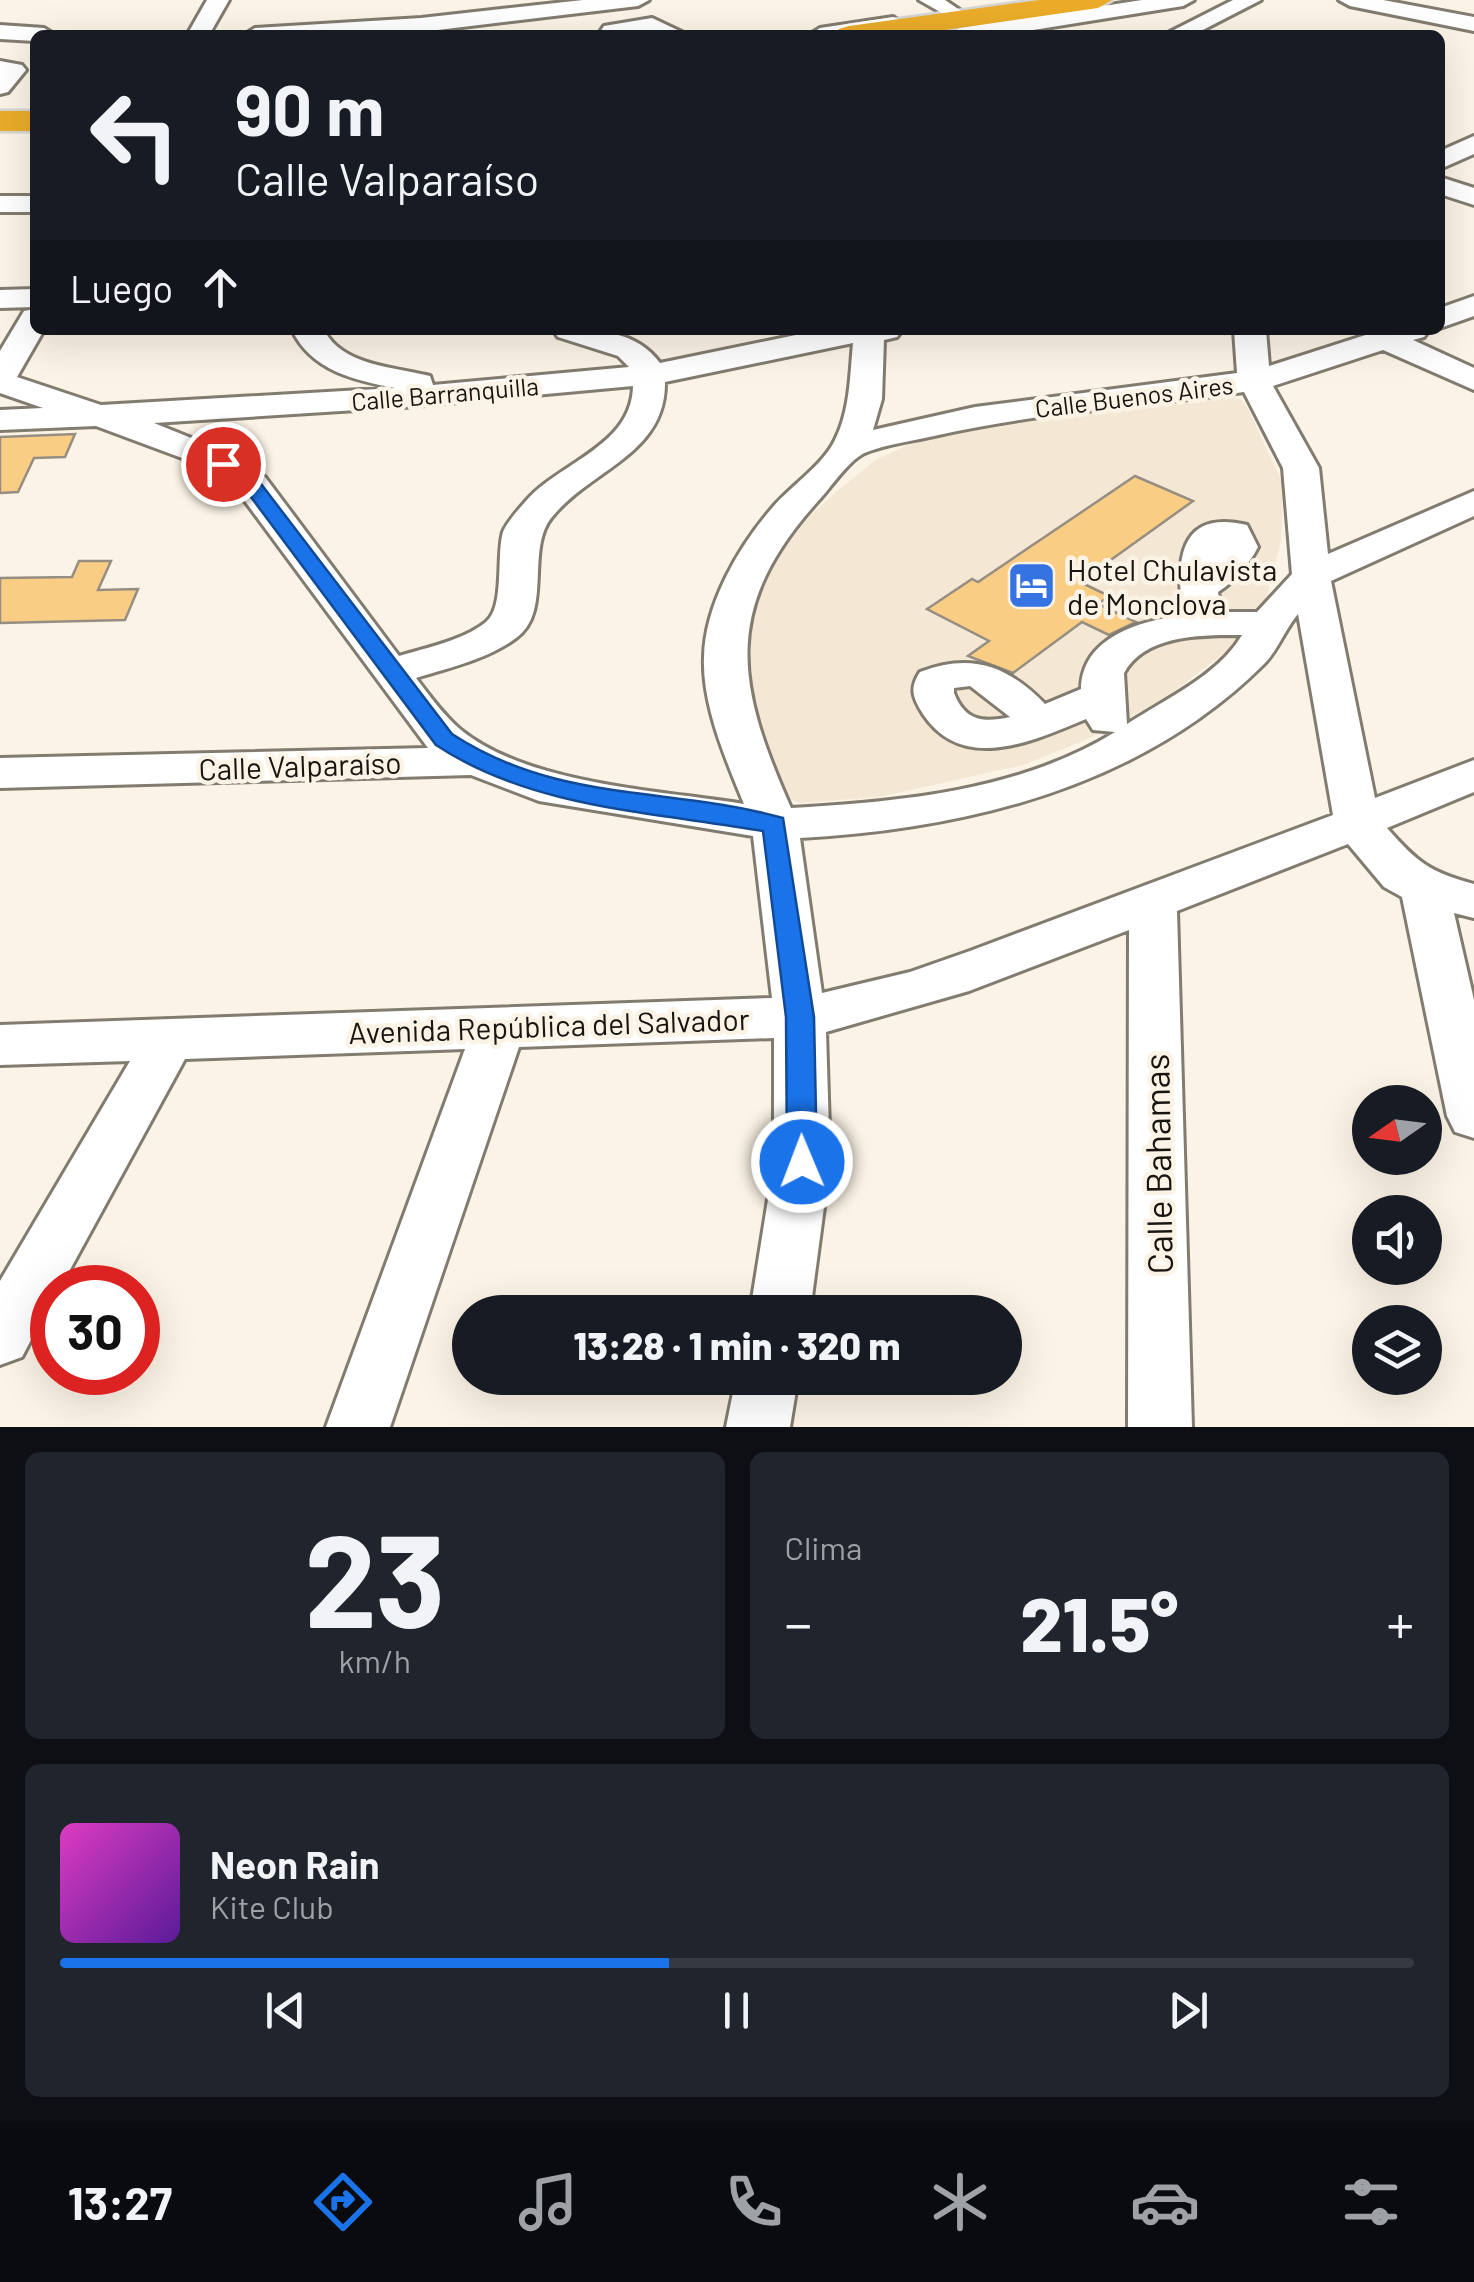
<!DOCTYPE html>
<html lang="es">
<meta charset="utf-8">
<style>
body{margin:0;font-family:Barlow,sans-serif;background:#20242c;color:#f1f3f6;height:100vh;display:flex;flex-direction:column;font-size:38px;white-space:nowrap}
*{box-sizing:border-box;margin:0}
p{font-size:32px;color:#9ea1a6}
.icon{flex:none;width:55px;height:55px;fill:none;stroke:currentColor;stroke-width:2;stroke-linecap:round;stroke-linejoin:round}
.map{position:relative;height:1427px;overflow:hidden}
.panel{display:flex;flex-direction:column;gap:25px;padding:25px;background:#0d0f14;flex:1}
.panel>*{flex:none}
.hud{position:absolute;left:30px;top:30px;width:1415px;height:305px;border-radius:15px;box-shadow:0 10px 40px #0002;background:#171b24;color:#f1f3f6;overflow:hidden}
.needle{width:65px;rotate:256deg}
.buttons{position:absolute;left:1352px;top:1085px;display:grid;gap:20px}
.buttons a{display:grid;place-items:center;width:90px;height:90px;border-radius:50%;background:#171b24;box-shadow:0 10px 40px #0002;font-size:50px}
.speed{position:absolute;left:30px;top:1265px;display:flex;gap:20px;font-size:50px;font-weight:700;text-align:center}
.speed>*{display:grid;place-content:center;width:130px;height:130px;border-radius:50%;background:#171b24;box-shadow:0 10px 40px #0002;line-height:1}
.speed .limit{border:15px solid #d22;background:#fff;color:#111}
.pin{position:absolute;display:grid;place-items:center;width:85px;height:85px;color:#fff;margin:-42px;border:5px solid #fff;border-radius:50%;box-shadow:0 2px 10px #0007}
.me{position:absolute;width:110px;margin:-55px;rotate:359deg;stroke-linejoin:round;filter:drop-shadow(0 0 8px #0008)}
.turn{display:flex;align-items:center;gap:35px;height:210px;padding:0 40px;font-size:45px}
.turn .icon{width:130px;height:130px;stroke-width:2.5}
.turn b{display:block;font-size:70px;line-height:85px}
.then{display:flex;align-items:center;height:95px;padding:0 40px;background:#0003;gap:20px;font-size:38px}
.big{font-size:75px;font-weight:800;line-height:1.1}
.panel .card{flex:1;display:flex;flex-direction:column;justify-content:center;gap:15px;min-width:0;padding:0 35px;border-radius:15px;background:#20242c}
.panel .dial{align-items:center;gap:0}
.dial b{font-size:130px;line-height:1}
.song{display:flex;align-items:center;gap:30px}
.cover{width:120px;height:120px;border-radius:15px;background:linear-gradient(135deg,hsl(310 70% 55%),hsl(270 70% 35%))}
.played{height:10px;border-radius:5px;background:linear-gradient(90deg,#1a73e8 45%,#363941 45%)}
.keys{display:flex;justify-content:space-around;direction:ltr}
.heat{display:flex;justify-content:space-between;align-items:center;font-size:55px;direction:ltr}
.panel .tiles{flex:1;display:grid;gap:25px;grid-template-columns:1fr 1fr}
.card:last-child{grid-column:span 2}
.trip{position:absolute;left:452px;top:1295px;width:570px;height:100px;border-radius:50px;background:#171b24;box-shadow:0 10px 40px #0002;font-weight:800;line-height:100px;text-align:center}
.tab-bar{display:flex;height:160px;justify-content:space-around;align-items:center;background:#090b0e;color:#9ea1a6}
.tab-bar .icon{width:70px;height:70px}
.tab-bar .active{color:#1a73e8}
.tab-bar b{font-size:45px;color:#f1f3f6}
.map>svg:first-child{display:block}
.built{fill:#f4e8d4}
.building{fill:#f9ce84;stroke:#968e82;stroke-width:2.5}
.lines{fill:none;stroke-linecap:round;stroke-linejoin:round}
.minor-casing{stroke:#827b6f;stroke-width:6}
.highway-casing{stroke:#d5d5d4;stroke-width:5}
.minor{fill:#fff;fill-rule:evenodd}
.highway{fill:#eaac29;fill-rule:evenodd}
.route{fill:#1a73e8;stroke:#114b97;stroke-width:2.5}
.labels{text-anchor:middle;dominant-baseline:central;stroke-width:9;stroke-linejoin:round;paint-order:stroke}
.far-street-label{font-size:25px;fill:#181511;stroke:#fbf3e5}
.poi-label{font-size:30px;fill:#181511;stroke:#fbf3e5;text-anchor:start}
.street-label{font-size:30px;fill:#181511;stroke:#fbf3e5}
.near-street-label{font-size:35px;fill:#181511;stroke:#fbf3e5}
</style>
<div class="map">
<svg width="1474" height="1427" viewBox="0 0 1474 1427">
<rect width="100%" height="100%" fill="#fbf3e5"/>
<path class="built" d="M1223,396L1241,399L1248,409L1283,484L1281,540L1265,604L1231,648L1161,701L1083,741L1023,765L879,797L800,803L782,796L754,717L748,680L752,612L777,558L808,518L837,491L877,459L924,438L1031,418Z"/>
<path class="building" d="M75,434L65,457L34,458L18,492L0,493V437Z
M1135,476L1193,501L1080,582L1109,596L1098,604L1136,622L1109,635L1082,622L1013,673L968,656L989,641L927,609L972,579L978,582Z
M79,561H111L98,590L138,589L125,620L0,623V578L72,577Z"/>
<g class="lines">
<defs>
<path id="minor" d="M207,0H229L209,35H187Z
M583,0H649L638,6L421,32L244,35L255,28L421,18Z
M919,0H945L967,15L956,21Z
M1142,0H1194L1183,6L1002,35H949L960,28Z
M1233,0H1261L1193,35H1164Z
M1339,0H1383L1474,17V31L1350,6Z
M893,17L904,24L901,29L864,35H809L820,28Z
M652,18L688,35L650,32L598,35L604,26Z
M0,25L44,28L55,35H35V41L0,39Z
M0,61L22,65L26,70L8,92L0,94Z
M1474,136V154L1440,169V151Z
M1440,177L1474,188V205L1440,194Z
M0,196H35V212H0Z
M35,289V307L0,308V290Z
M1474,296V316L1440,328V308Z
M35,309V330H44L17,377L101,405L395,388C354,380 312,371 292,330H324C342,366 395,367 430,376L433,385L629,367L618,356L558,337L553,330C593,330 634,328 660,363L820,330H902L897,337L884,340L882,399L873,430L975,407L1237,373L1234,330H1266L1269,366L1381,330H1429L1424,337L1413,340L1474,368V390L1383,350L1273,386L1319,468L1328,554L1474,491V516L1331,581L1375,798L1474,760V792L1387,828C1417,862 1429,872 1474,884V918L1454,913L1474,1000V1138L1455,1132L1447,1116L1402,897L1384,887L1348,844L1177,911L1192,1427H1128L1129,930L969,991L826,1032L830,1162L810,1312H750L774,1162V1038L519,1047L390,1427H326L465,1049L185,1059L60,1288H52V1300L22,1357L0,1365V1281L130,1061L0,1065V1025L772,998L753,836L539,801L471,775L0,788V758L428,748L239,493L182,458L96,426L0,430V410L43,408L0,393V351L24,311ZM853,343C850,375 850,411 835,440C823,465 791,486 773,507C739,546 705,604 704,657C702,705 726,760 744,804C659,790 529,785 461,730C444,716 429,695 416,678C448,668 488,659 516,638C553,612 525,549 552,517C591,469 666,454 665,382ZM633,386C632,446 560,462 526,501C519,509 507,522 503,532C496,555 505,607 486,622C464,640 426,648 399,656L265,477L206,444L154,423L404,407ZM1244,392L1283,468L1292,574L1257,612H1222L1218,592C1236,580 1248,566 1258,547L1247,525C1177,508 1176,564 1183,615C1140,621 1082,637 1081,689L1045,704C1008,666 972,652 920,672C909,689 913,698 923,714C963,774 1033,741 1086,719L1093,730L1115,732C1020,791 899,802 791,808C736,684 721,608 819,500C832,486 850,458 867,452C888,444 912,441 934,436C1035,413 1141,406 1244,392ZM1298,614L1333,815L970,951L910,972L822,993L800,838C967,829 1141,787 1264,664C1278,650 1285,629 1298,614ZM1242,635C1219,675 1164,700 1127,724L1124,673C1145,634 1203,635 1242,635ZM970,686L1010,717C983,723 965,721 954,693V688Z
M736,1378H798L790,1427H726Z"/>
<path id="highway" d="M1039,0H1112L1098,8L910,35H835L839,29L849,26Z
M0,111H35V131H0Z"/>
</defs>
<use href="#minor" class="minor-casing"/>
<use href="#highway" class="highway-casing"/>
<use href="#minor" class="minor"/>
<use href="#highway" class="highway"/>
</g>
<path class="route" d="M223,458L258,480L452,734C559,804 668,786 783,818L814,1017L817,1162L813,1171L802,1175L792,1171L787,1162L786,1017L763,831C652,812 531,808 436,745L245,489L216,467V460Z"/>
<defs>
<symbol id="hotel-square" viewBox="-11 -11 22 22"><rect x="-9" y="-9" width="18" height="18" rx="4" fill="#3473e1" stroke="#fbf3e5"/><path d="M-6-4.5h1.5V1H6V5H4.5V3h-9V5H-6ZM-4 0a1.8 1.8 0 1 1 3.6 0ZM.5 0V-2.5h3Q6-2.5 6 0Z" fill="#fff"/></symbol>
</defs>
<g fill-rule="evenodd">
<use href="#hotel-square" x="1004" y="558" width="55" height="55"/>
</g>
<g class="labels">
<g class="far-street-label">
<text transform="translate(445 393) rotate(-5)">Calle Barranquilla</text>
<text transform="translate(1134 396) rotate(-7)">Calle Buenos Aires</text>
</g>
<g class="poi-label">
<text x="1067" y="569">Hotel Chulavista<tspan x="1067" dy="34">de Monclova</tspan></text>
</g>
<g class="street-label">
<text transform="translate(300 765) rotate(-2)">Calle Valparaíso</text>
<text transform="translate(549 1025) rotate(-2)">Avenida República del Salvador</text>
</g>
<g class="near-street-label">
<text transform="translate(1157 1164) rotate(-91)">Calle Bahamas</text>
</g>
</g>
</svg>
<div class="buttons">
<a><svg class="needle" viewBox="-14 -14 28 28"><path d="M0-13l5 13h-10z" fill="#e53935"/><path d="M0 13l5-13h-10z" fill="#9ea1a6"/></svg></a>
<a><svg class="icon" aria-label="sound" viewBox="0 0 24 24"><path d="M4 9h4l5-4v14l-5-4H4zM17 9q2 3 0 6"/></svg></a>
<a><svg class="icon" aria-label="layers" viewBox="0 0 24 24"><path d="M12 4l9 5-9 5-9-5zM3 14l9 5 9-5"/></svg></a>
</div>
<div class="speed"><div class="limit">30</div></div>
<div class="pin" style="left:223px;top:464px;background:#d93025"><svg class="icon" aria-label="arrive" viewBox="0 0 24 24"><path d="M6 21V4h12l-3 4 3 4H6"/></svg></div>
<svg class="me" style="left:802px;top:1162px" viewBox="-20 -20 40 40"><circle r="17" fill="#1a73e8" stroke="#fff" stroke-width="3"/><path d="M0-11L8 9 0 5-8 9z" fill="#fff"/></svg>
<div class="trip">13:28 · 1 min · 320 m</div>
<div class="hud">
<div class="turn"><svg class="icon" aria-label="left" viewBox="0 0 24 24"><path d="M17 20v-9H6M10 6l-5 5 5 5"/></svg><div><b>90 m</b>Calle Valparaíso</div></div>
<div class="then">Luego<svg class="icon" aria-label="ahead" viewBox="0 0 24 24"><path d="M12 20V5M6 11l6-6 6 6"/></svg></div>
</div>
</div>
<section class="panel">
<div class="tiles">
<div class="card dial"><b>23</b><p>km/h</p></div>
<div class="card"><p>Clima</p>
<div class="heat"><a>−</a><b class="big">21.5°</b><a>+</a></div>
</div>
<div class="card">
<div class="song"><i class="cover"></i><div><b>Neon Rain</b><p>Kite Club</p></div></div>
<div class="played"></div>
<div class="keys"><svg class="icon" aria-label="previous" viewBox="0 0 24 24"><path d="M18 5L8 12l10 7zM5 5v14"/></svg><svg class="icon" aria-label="pause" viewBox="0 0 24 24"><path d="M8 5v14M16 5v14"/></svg><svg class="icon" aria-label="next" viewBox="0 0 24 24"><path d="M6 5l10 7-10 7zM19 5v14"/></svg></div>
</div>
</div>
</section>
<nav class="tab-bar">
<b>13:27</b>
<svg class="icon active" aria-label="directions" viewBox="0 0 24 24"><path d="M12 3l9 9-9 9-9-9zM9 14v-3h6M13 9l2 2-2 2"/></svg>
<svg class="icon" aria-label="music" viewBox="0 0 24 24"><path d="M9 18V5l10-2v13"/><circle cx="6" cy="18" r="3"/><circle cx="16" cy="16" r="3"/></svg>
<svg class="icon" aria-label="phone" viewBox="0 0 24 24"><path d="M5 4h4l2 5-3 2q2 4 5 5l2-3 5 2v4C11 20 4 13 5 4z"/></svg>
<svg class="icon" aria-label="climate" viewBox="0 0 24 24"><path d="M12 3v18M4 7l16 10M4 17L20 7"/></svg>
<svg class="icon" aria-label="car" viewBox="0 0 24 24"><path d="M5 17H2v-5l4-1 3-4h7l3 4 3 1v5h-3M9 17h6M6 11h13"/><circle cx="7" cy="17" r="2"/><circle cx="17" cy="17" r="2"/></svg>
<svg class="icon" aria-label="filters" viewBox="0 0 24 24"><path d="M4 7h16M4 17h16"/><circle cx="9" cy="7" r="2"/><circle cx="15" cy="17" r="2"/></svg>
</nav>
